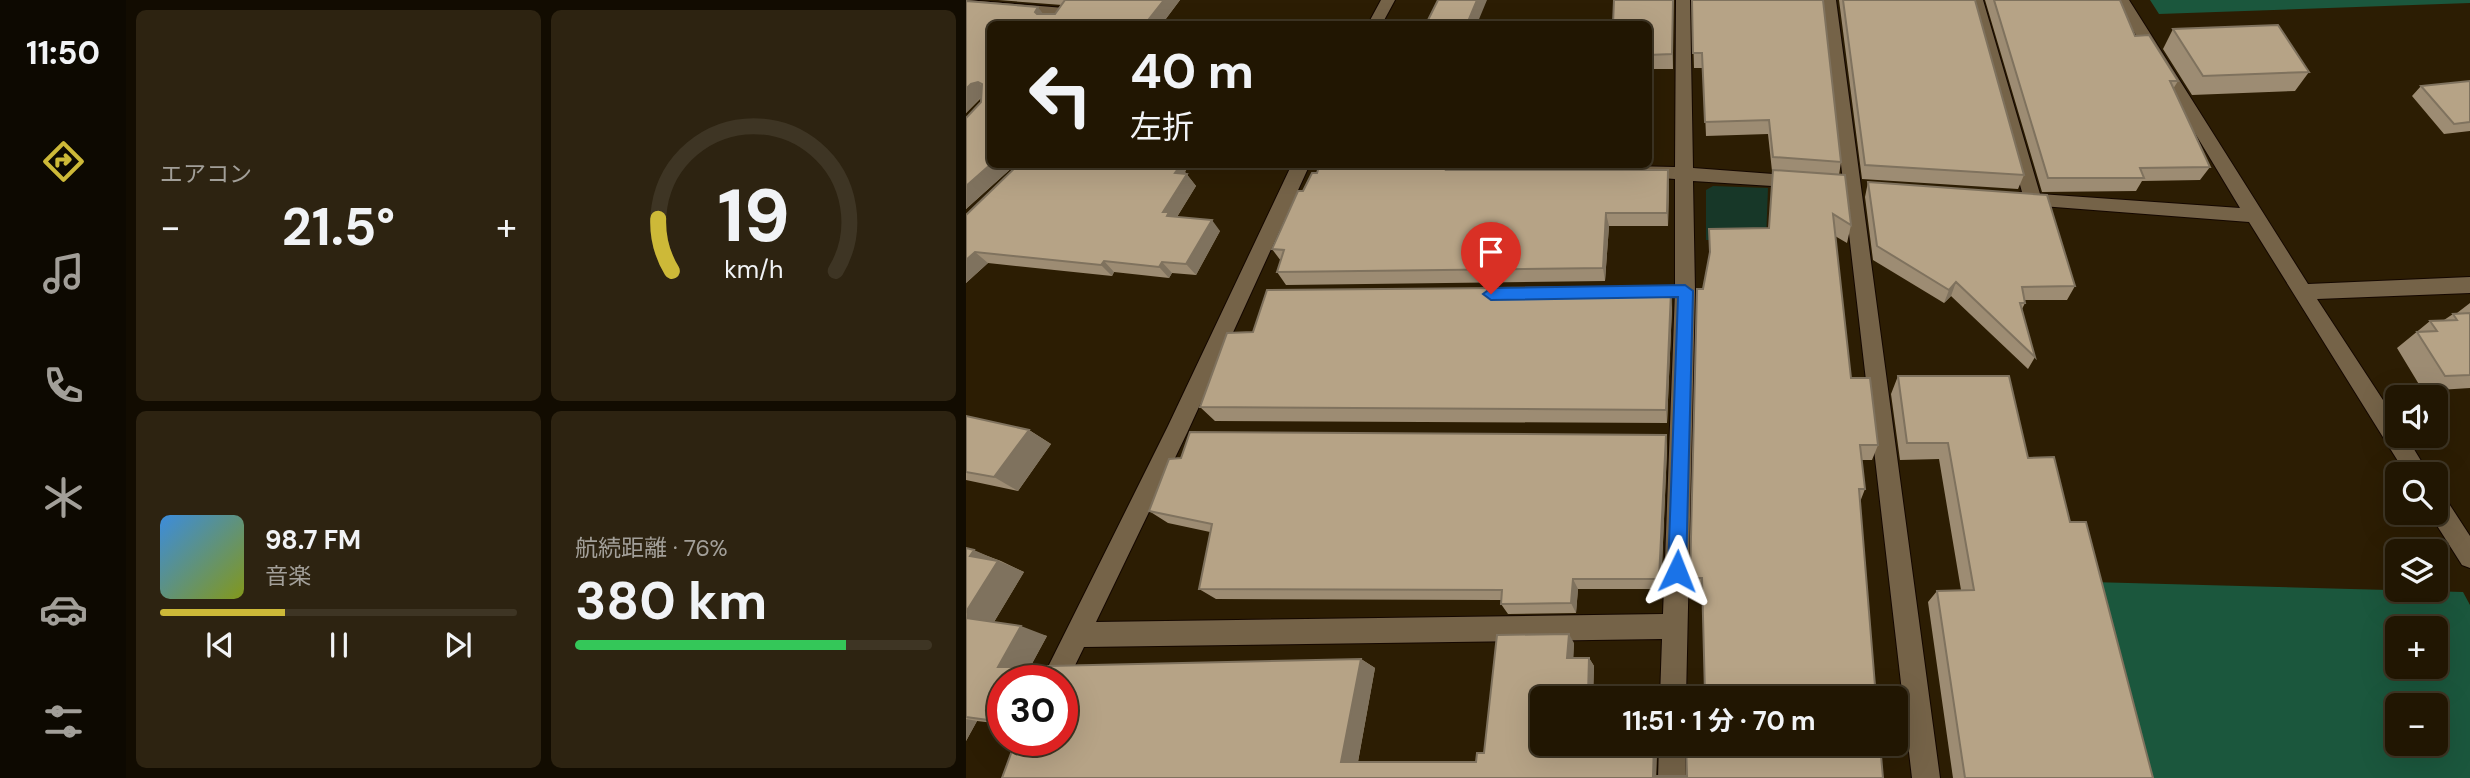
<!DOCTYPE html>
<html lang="ja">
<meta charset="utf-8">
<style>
body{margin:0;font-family:"DM Sans","Noto Sans JP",sans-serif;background:#2d2311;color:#f1f3f6;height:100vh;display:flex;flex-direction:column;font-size:26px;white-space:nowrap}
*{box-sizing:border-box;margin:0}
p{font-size:23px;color:#a29f99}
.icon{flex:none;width:38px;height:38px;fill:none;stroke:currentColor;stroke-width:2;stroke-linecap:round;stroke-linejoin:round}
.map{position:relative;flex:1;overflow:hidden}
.side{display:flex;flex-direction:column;gap:10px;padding:10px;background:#120c01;width:840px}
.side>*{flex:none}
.banner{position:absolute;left:21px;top:21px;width:665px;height:147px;border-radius:10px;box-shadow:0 7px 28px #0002,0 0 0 2px #3e3524;background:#211602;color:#f1f3f6;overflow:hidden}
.tools{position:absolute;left:1419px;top:385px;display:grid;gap:14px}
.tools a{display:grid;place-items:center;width:63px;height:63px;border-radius:10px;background:#211602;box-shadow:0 7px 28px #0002,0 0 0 2px #3e3524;font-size:35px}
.speed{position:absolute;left:21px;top:665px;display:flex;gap:14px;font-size:35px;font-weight:700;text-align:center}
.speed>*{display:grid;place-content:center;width:91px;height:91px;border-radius:50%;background:#211602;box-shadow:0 7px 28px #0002,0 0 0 2px #3e3524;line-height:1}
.speed .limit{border:10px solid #d22;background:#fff;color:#111}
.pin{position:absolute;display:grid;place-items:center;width:60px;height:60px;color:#fff;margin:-72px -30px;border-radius:50% 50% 50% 0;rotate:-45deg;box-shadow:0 0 7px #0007}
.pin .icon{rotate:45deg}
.me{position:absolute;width:77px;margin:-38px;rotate:2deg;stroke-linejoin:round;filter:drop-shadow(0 0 5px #0008)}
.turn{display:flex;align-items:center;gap:24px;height:147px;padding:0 28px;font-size:32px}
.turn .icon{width:91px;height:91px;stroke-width:2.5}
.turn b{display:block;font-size:49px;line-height:60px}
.big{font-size:52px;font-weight:700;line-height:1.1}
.side .widget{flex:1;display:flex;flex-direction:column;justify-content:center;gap:10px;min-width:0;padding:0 24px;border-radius:10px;background:#2d2311}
.side .dial{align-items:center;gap:0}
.dial svg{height:182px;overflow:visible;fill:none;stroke:#3e3524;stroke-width:7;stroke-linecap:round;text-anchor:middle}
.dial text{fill:#f1f3f6;stroke:none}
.song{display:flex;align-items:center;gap:21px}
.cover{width:84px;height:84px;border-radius:10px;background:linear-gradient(135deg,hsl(210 70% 55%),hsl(70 70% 35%))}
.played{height:7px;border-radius:4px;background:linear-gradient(90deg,#cdb938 35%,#3e3524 35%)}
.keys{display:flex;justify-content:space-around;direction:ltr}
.heat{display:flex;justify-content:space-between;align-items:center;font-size:38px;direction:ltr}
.charge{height:10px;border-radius:5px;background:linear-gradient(90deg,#34c759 76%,#3e3524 0)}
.side .tiles{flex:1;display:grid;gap:10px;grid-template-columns:repeat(2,1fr)}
.trip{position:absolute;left:564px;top:686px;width:378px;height:70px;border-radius:10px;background:#211602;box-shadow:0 7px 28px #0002,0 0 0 2px #3e3524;font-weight:700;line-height:70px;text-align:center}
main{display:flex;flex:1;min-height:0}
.dock{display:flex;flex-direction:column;width:126px;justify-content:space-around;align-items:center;background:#0d0901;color:#a29f99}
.dock .icon{width:49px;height:49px}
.dock .selected{color:#cdb938}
.dock b{font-size:32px;color:#f1f3f6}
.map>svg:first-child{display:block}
.green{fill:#173728}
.forest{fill:#1b573d;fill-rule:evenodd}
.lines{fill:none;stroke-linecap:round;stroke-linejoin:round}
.minor-casing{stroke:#140700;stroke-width:2}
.minor{fill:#756348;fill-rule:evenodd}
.wall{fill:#9d8c73}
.shaded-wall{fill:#7f725e}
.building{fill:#b6a386;stroke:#7f725e;stroke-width:2}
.route{fill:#1a73e8;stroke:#114b97;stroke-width:2}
</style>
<main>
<nav class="dock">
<b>11:50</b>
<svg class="icon selected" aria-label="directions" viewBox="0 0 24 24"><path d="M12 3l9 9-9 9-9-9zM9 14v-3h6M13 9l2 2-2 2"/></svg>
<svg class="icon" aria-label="music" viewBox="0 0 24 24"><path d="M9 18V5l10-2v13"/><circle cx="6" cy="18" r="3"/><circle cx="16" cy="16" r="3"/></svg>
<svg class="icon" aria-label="phone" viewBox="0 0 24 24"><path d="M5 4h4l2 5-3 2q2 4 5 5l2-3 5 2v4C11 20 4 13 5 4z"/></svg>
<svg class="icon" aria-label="climate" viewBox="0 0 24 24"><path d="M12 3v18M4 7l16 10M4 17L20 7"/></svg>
<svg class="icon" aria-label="car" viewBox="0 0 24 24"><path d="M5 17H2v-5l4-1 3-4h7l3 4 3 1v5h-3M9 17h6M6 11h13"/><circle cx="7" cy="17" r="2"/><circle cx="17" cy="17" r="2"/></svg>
<svg class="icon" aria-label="filters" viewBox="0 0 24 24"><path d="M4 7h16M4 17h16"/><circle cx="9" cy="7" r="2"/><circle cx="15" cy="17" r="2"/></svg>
</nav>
<section class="side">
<div class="tiles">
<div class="widget"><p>エアコン</p>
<div class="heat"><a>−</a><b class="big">21.5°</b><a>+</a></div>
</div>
<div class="widget dial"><svg viewBox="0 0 100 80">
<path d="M14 69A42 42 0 1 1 86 69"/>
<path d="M14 69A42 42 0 0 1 8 46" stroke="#cdb938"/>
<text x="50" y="56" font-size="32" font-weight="700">19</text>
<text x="50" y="72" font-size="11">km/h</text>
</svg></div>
<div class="widget">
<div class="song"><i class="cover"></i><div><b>98.7 FM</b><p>音楽</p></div></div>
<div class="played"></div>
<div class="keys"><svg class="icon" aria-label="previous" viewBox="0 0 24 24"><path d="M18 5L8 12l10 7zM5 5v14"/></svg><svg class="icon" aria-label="pause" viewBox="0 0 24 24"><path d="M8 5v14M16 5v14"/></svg><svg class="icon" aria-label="next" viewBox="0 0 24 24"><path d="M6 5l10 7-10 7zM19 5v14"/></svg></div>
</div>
<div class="widget"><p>航続距離 · 76%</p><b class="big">380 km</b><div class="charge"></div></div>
</div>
</section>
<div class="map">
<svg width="1504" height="778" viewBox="0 0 1504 778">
<rect width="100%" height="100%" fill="#2c1d03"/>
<path class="green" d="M747,186L802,188L800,241L740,240V190Z"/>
<path class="forest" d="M1184,0H1504V3L1193,14Z
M1125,582L1497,592L1504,605V778H1176ZM1432,628H1470V667H1432ZM1432,705H1470V744H1432Z"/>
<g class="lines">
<defs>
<path id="minor" d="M0,0L98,8L106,13L96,24H81L86,17L0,10Z
M415,0H429L416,24H402Z
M710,0H724L727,168L836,176L842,177L845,182L842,187L836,188L727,181L729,291L720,698H694L696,639L118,647L97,690L96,681H75L202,426L326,164H344L221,433L130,622L697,614L709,291V179L579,170L571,164L709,167Z
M856,0H870L974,778H946Z
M1003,0H1017L1074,194L1274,208L1149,0H1163L1342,284L1504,277V293L1351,299L1432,423V436H1440L1463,474H1440L1283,222L1050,204L1047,199L1050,194L1056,192Z
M1470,492L1478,496L1504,536V568L1496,565L1463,513H1470Z
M693,744H719L720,778H692Z"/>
</defs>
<use href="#minor" class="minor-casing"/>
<use href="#minor" class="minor"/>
</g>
<path class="wall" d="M32,0H214L196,24H24V164H50L0,209V118L15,102V98L0,113V1L77,14H89L96,5Z
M648,0H707V69H682V24Z
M726,0L875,162L873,175L885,225L881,243L869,236L885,378L912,445L906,460H895L899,489L894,502L910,698H576L691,744L690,776L917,778H36L96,740L37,681V724L11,721L0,741V548L35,561L58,572L28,622L81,636L62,671L75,675L74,678H76L395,659L409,668L392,762H510L608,643L607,658H623L628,666L627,695L739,694L736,589H725L724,578L737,289L803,228L807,171H806L802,134L740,136L737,68H728Z
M873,0H1009L1058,175L1052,189L896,179Z
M1019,0H1154L1169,36L1212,81L1207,89L1244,167L1234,180L1176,181L1170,191L1076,192Z
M1207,29L1343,72L1329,91L1226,95L1197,49Z
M1504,81V131L1478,134L1446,96L1455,86Z
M53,164H223L219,172L230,186L211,217L254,231L230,275L206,273L203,278L148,272L146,276L22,263L0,283V215Z
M490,170H702L703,184L702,226H643L639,281L320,285L311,272L315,261L306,249L337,191L351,173Z
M902,182L1109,286L1101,300H1059V303L1056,309L1069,357L1062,369L985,296L978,303L907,260L899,197Z
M634,287L636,292L706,307L701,423L249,421L234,407L287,332Z
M1504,303V388L1457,391L1431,348L1464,321L1478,320L1487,314L1491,313Z
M932,376L1062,458L1104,522L1187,778H987L962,602L971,591L995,590L973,459L934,460L925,394Z
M0,416L63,430L85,444L52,491L0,480Z
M700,435L701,449L695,589H612L610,613L542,614L535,604V600L250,599L233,589L244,532L202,523L183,511Z"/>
<path class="shaded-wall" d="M198,0H214L196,24H179Z
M511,0H521L511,24H501Z
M707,0V69L706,54Z
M72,7L81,19L78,24L69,12Z
M12,82L23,94L16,96L0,113V89L5,84Z
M25,164H50L0,209V186Z
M207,164H223L219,172L230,186L209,220L210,227L197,212L209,173Z
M482,164H492L485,183L480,170Z
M702,170L703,184L702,226L701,213Z
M640,213L643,226L639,281L637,268Z
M246,220L254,231L230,275L220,264Z
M9,252L22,263L0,283V260Z
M138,261L148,272L146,276L135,265Z
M196,262L206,273L203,278L193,267Z
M990,282L985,296L978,303L983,290Z
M705,291L706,307L701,423L700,410Z
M63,430L85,444L52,491L28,477Z
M700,435L701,449L695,589L693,579Z
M8,550L58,572L25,627L0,619L4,556Z
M607,579L612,589L610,613L605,603Z
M55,626L81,636L62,671L75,675L74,678L84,681H65L48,676L32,667Z
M603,634L608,643L607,667L601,658Z
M623,658L628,666L627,698L622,695Z
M395,659L409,668L391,767L375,762Z
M0,719L11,721L0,741Z
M688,744H691L690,778L687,776Z"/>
<path class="building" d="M99,0H198L179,24H24L25,164L0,186V118L15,102L16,84L12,82L5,84L0,89V1L72,7L69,12L71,14H89Z
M472,0H511L501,24H460Z
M648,0H707L706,54L682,55V24H647Z
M726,0H857L875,162L807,157L803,120L739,122L736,53H727Z
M877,0H1009L1058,175L899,165Z
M1028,0H1154L1169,36L1183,35L1212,81H1204L1244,167L1174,168L1178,178H1082Z
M1312,25L1343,72L1237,76L1207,29Z
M1504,81V122L1488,124L1455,86Z
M53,164H207L214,166L209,173L221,174L197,212H203L201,216L246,220L220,264L196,262L193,267L138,261L135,265L9,252L0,260V215Z
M354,164H482L480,170H702L701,213H640L637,268L311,272L318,250L306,249L332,191H337L346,173H351Z
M807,170L879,175L885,225L867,214L885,378H904L912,445H894L899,489H893L910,698H576V744H688L687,776H721L720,744H914L917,778H36L50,740H96V681H74L82,666L395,659L375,762H510L511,753H518L531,635L603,634L601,658H623L622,695L739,694L736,578H724L731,289H737L744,252L743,229L803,228Z
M902,182L1081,195L1109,286L1056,287L1059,303H1054L1069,357L990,282L983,290L911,246Z
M634,287V292L705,291L700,410L234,407L261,333L287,332L301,290Z
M1504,313V375L1479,376L1451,332L1471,331L1464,321L1491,320L1487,314Z
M932,376H1043L1062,458L1088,457L1104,522H1120L1187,778H999L971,591L1008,590L982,443H941Z
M0,416L63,430L28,477L0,472Z
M224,432L700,435L693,579H607L605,603L535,604L536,590L233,589L246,524L183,511L203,459L215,458Z
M0,548L8,550L4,556L32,561L0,612Z
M0,618L55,626L32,667H48L45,674L48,676H67L68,681H37V722L0,717Z"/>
<path class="route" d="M719,285L727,291L720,571L717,578L711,580L704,578L702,571L712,297L525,300L517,294L525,288Z"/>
</svg>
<div class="tools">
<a><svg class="icon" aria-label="sound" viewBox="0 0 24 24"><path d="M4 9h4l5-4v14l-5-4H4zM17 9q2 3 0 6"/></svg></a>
<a><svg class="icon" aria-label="search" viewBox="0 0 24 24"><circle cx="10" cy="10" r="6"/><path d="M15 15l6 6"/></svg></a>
<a><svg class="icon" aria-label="layers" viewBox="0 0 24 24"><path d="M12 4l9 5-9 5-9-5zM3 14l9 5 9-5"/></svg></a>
<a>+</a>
<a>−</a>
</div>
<div class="speed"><div class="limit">30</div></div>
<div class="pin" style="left:525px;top:294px;background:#d93025"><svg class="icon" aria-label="arrive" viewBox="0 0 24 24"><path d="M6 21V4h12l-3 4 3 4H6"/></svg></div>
<svg class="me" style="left:711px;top:571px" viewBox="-20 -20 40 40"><path d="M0-17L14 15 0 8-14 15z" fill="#1a73e8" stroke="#fff" stroke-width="4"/></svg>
<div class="trip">11:51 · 1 分 · 70 m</div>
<div class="banner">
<div class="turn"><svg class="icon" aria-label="left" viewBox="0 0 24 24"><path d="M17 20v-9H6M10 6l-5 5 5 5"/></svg><div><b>40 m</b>左折</div></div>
</div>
</div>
</main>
